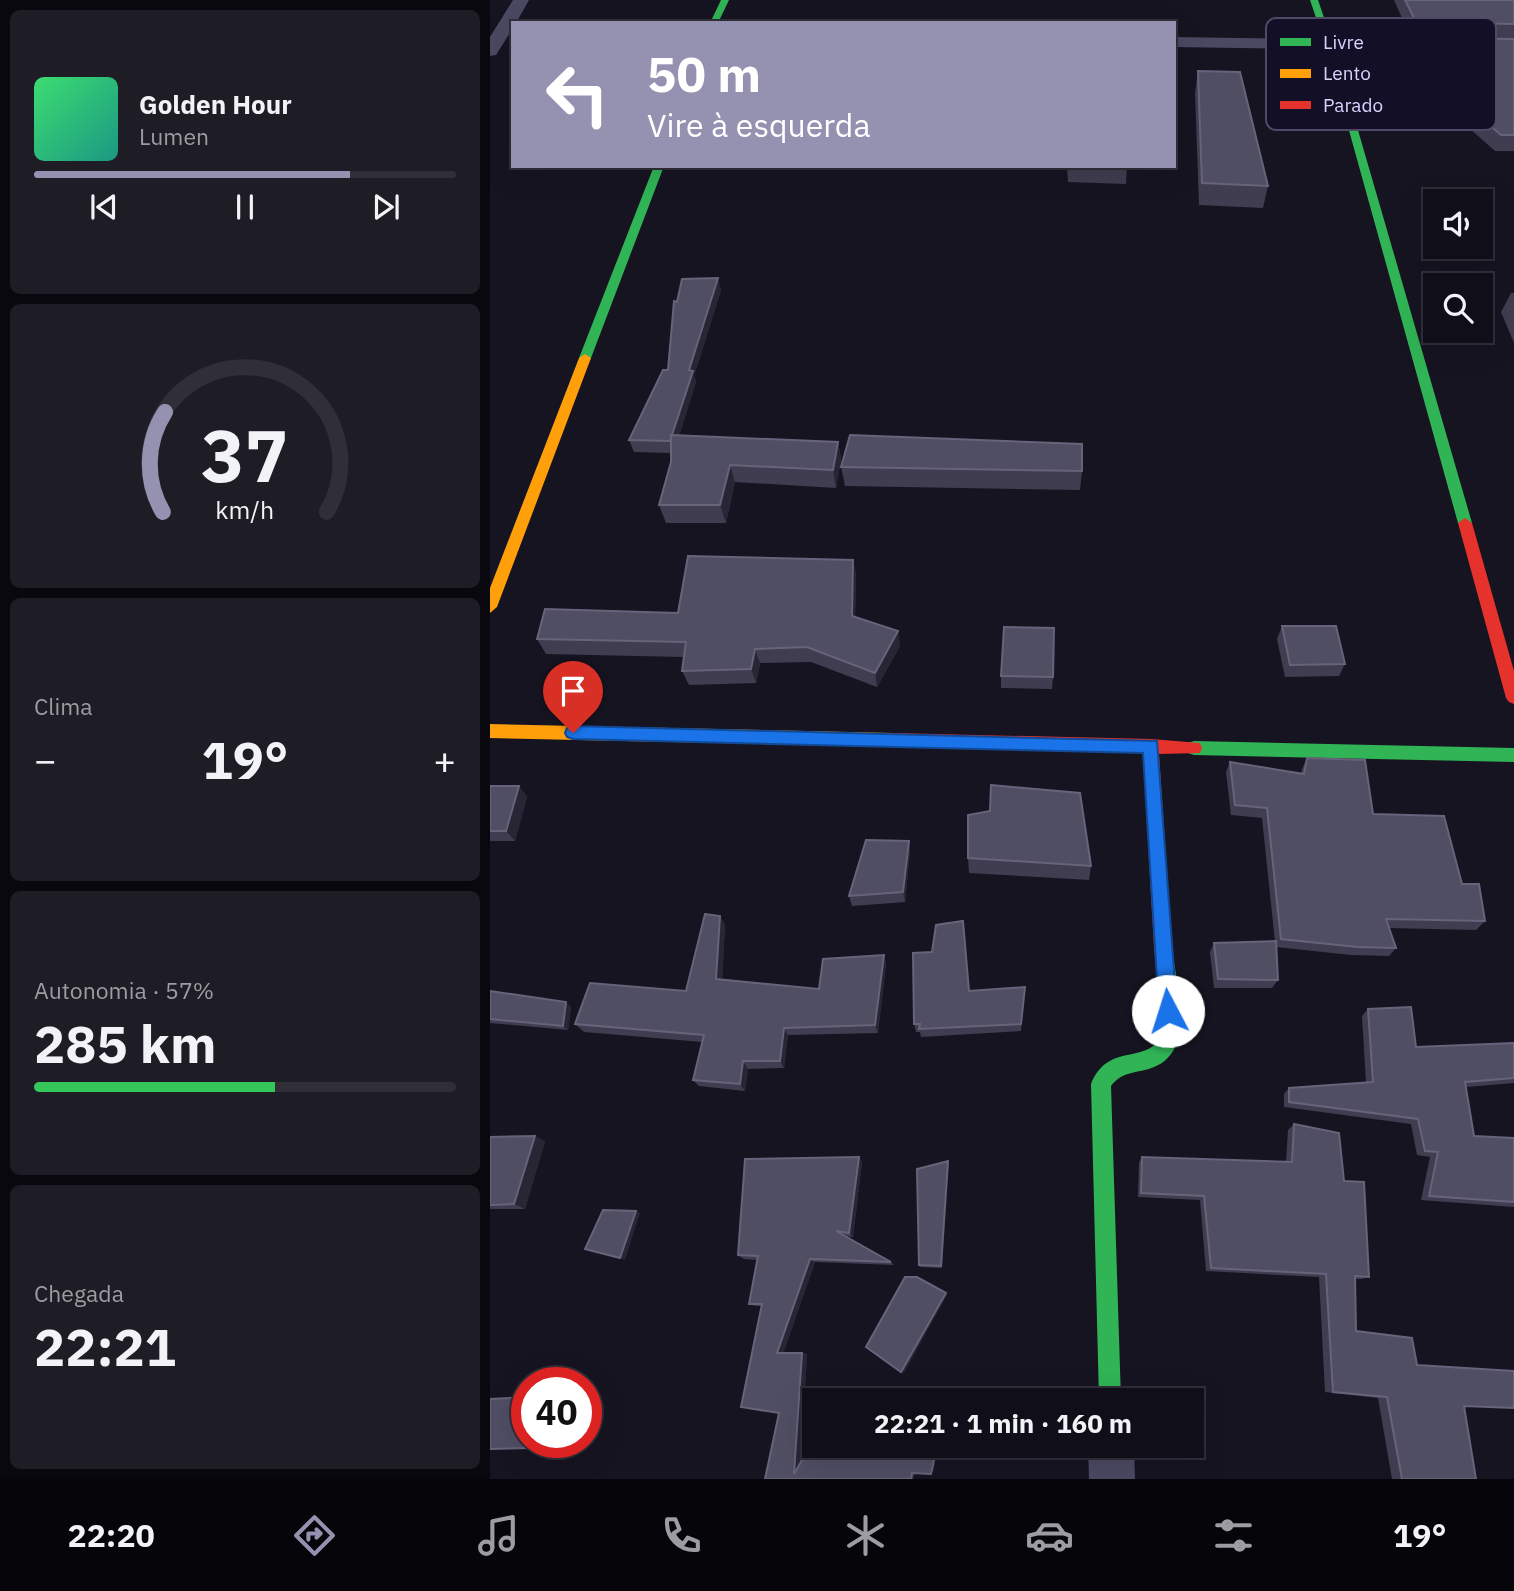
<!DOCTYPE html>
<html lang="pt">
<meta charset="utf-8">
<style>
body{margin:0;font-family:"IBM Plex Sans",sans-serif;background:#1e1d26;color:#f1f3f6;height:100vh;display:flex;flex-direction:column;font-size:26px;white-space:nowrap}
*{box-sizing:border-box;margin:0}
p{font-size:23px;color:#9c9ca2}
.icon{flex:none;width:38px;height:38px;fill:none;stroke:currentColor;stroke-width:2;stroke-linecap:round;stroke-linejoin:round}
.map{position:relative;flex:1;overflow:hidden}
.side{display:flex;flex-direction:column;gap:10px;padding:10px;background:#09080e;width:490px}
.side>*{flex:none}
.guide{position:absolute;left:21px;top:21px;width:665px;height:147px;border-radius:0px;box-shadow:0 7px 28px #0002,0 0 0 2px #302f38;background:#9591b1;color:#fff;overflow:hidden}
.tools{position:absolute;left:933px;top:189px;display:grid;gap:14px}
.tools a{display:grid;place-items:center;width:70px;height:70px;border-radius:0px;background:#100f19;box-shadow:0 7px 28px #0002,0 0 0 2px #302f38;font-size:35px}
.speed{position:absolute;left:21px;top:1367px;display:flex;gap:14px;font-size:35px;font-weight:700;text-align:center}
.speed>*{display:grid;place-content:center;width:91px;height:91px;border-radius:50%;background:#100f19;box-shadow:0 7px 28px #0002,0 0 0 2px #302f38;line-height:1}
.speed .limit{border:10px solid #d22;background:#fff;color:#111}
.pin{position:absolute;display:grid;place-items:center;width:60px;height:60px;color:#fff;margin:-72px -30px;border-radius:50% 50% 50% 0;rotate:-45deg;box-shadow:0 0 7px #0007}
.pin .icon{rotate:45deg}
.me{position:absolute;width:77px;margin:-38px;rotate:355deg;stroke-linejoin:round;filter:drop-shadow(0 0 5px #0008)}
.turn{display:flex;align-items:center;gap:24px;height:147px;padding:0 21px;font-size:32px}
.turn .icon{width:91px;height:91px;stroke-width:2.5}
.turn b{display:block;font-size:49px;line-height:60px}
.big{font-size:52px;font-weight:700;line-height:1.1}
.side .tile{flex:1;display:flex;flex-direction:column;justify-content:center;gap:10px;min-width:0;padding:0 24px;border-radius:10px;background:#1e1d26}
.side .dial{align-items:center;gap:0}
.dial svg{height:182px;overflow:visible;fill:none;stroke:#302f38;stroke-width:7;stroke-linecap:round;text-anchor:middle}
.dial text{fill:#f1f3f6;stroke:none}
.song{display:flex;align-items:center;gap:21px}
.cover{width:84px;height:84px;border-radius:10px;background:linear-gradient(135deg,hsl(140 70% 55%),hsl(170 70% 35%))}
.played{height:7px;border-radius:4px;background:linear-gradient(90deg,#9591b1 75%,#302f38 75%)}
.keys{display:flex;justify-content:space-around;direction:ltr}
.heat{display:flex;justify-content:space-between;align-items:center;font-size:38px;direction:ltr}
.charge{height:10px;border-radius:5px;background:linear-gradient(90deg,#34c759 57%,#302f38 0)}
.trip{position:absolute;left:312px;top:1388px;width:402px;height:70px;border-radius:0px;background:#100f19;box-shadow:0 7px 28px #0002,0 0 0 2px #302f38;font-weight:700;line-height:70px;text-align:center}
.tabs{display:flex;height:112px;justify-content:space-around;align-items:center;background:#06060a;color:#9c9ca2}
.tabs .icon{width:49px;height:49px}
.tabs .current{color:#9591b1}
.tabs b{font-size:32px;color:#f1f3f6}
main{display:flex;flex:1;min-height:0}
.map>svg:first-child{display:block}
.lines{fill:none;stroke-linecap:round;stroke-linejoin:round}
.street{fill:#4a4962;fill-rule:evenodd}
.fast{fill:#30b455;fill-rule:evenodd}
.slow{fill:#ff9f0a;fill-rule:evenodd}
.jam{fill:#e5322d;fill-rule:evenodd}
.wall{fill:#403d50}
.shaded-wall{fill:#282635}
.building{fill:#504e63;stroke:#66637b;stroke-width:2}
.route{fill:#1a73e8;stroke:#114b97;stroke-width:2}
.key{fill:#130f26;stroke:#4e4a67;stroke-width:2}
.key-label{font-size:19px;fill:#d9d4ff}
</style>
<main>
<section class="side">
<div class="tile">
<div class="song"><i class="cover"></i><div><b>Golden Hour</b><p>Lumen</p></div></div>
<div class="played"></div>
<div class="keys"><svg class="icon" aria-label="previous" viewBox="0 0 24 24"><path d="M18 5L8 12l10 7zM5 5v14"/></svg><svg class="icon" aria-label="pause" viewBox="0 0 24 24"><path d="M8 5v14M16 5v14"/></svg><svg class="icon" aria-label="next" viewBox="0 0 24 24"><path d="M6 5l10 7-10 7zM19 5v14"/></svg></div>
</div>
<div class="tile dial"><svg viewBox="0 0 100 80">
<path d="M14 69A42 42 0 1 1 86 69"/>
<path d="M14 69A42 42 0 0 1 15 25" stroke="#9591b1"/>
<text x="50" y="56" font-size="32" font-weight="700">37</text>
<text x="50" y="72" font-size="11">km/h</text>
</svg></div>
<div class="tile"><p>Clima</p>
<div class="heat"><a>−</a><b class="big">19°</b><a>+</a></div>
</div>
<div class="tile"><p>Autonomia · 57%</p><b class="big">285 km</b><div class="charge"></div></div>
<div class="tile"><p>Chegada</p><b class="big">22:21</b></div>
</section>
<div class="map">
<svg width="1024" height="1479" viewBox="0 0 1024 1479">
<rect width="100%" height="100%" fill="#161421"/>
<g class="lines">
<path class="street" d="M23,0H39L26,23H23V28L6,55L0,56V37Z
M684,37L1024,42V52L684,47Z
M598,1446H644L645,1479H599Z"/>
<path class="fast" d="M231,0H239L228,23H220Z
M820,0H828L843,44L982,523L975,528L968,523L835,44Z
M164,166H174L101,358L99,361H91L89,358Z
M704,741L1024,748V762L704,755L698,753L696,748L698,743Z
M673,939L679,941L682,947C685,982 708,1049 664,1067C647,1074 633,1070 621,1086L631,1400H609L601,1084C618,1043 652,1064 670,1039L671,1015L664,947L667,941Z"/>
<path class="slow" d="M95,354L101,358L7,607L0,613V588L89,358Z
M0,724L403,733L409,735L411,740L409,745L403,747L0,738Z"/>
<path class="jam" d="M975,518L982,523L1024,671V704L1019,702L1016,698L968,523Z
M403,733L661,739L710,743L712,748L710,753L669,754L682,947L679,953L673,955L667,953L664,947L653,753L403,747L397,745L395,740L397,735Z"/>
</g>
<path class="wall" d="M904,0H1024V151H1005L952,104L928,53L933,38H921Z
M708,71L778,186L773,208L709,205L705,93Z
M518,166H570L518,168Z
M577,166H637L636,184L578,182Z
M231,290L204,376L206,382L189,435L348,442L351,459L346,488L245,482L236,523H176L169,505L181,462V453L144,452L139,440L178,370L187,302Z
M1021,293H1024V343L1011,312Z
M351,467L592,471L590,490L355,486Z
M363,560L366,575L365,617L410,646L387,687L321,662L270,663L266,683L199,685L192,671L194,657L56,654L47,639L188,613Z
M792,626L855,664L849,676L795,677L787,639Z
M511,676L563,677L562,689L511,688Z
M817,758L883,814L972,884L995,921L986,930L899,928L906,948L899,956L861,955L786,947L788,980L782,988H724L720,952L724,943L785,942L772,818L741,815L736,772L740,762L811,774L812,769Z
M0,786H29L37,797L25,841H0Z
M420,851L415,902L362,906L359,896Z
M478,858L601,866L599,880L479,873Z
M230,916L235,925L232,979L329,989L394,955L396,964L388,1033L298,1035L294,1068L258,1069L255,1091L209,1086L203,1080L212,1042L94,1032L85,1024L196,991Z
M535,987L531,1031L431,1037L430,1032H426L424,1024L479,991Z
M0,991L81,1007L78,1030L0,1023Z
M878,1009L926,1047L1024,1043V1083L976,1087L984,1136L1024,1138V1207L931,1200L940,1157L927,1155L921,1124L794,1107V1094L799,1088L876,1083L872,1016Z
M804,1124L854,1181L879,1277L871,1279H865L866,1331L927,1365L974,1407L986,1479H902L888,1398L835,1392L829,1277L716,1271L710,1200L648,1197L649,1162L652,1157L796,1162L798,1130Z
M0,1137L55,1141L35,1209H0Z
M369,1157L372,1162L363,1237L354,1236L401,1262L404,1265L325,1262L293,1353H312L317,1354L310,1464L324,1446H448L443,1472L424,1473L423,1479H275L289,1413L272,1306H265L259,1304L267,1260L254,1259L248,1255Z
M458,1161L452,1268L430,1267L429,1265Z"/>
<path class="shaded-wall" d="M228,278L231,290L204,376L206,382L184,453L180,441L199,370Z
M348,442L351,459L346,488L343,470Z
M240,465L245,482L236,523L230,505Z
M363,560L366,575L365,630L362,616Z
M408,631L410,646L387,687L385,673Z
M265,649L270,663L266,683L261,669Z
M29,786L37,797L25,841L16,831Z
M419,841L420,851L415,902L413,892Z
M230,916L235,925L232,987L226,979Z
M394,955L396,964L388,1033L385,1025Z
M76,1002L81,1007L78,1030L73,1026Z
M294,1028L298,1035L294,1068L290,1061Z
M253,1061L258,1069L255,1091L250,1084Z
M45,1136L55,1141L35,1209L24,1204Z
M369,1157L372,1162L363,1237L359,1233Z
M458,1161L459,1164L452,1268L451,1266Z
M146,1211L150,1213L135,1260L130,1258Z
M320,1259L325,1262L293,1355L287,1353Z
M456,1293L457,1295L414,1373L411,1372Z
M312,1353L317,1354L310,1472L304,1474Z
M43,1442H54L53,1447L42,1448Z
M447,1446H448L443,1472L441,1474Z"/>
<path class="building" d="M915,0H1024V24L926,22Z
M933,38L1024,39V135H1011L957,88Z
M708,71L750,72L778,186L712,183Z
M228,278L199,370L203,371L180,441L139,440L173,370H178L184,301L187,302L192,279Z
M181,435L348,442L343,470L240,465L230,505H169L181,462Z
M360,435L592,444V471L351,467Z
M198,556L363,560L362,616L408,631L385,673L317,647L265,649L261,669L192,671L196,642L47,639L55,609L188,613Z
M792,626H846L855,664L800,665Z
M514,627L564,628L563,677L511,676Z
M817,758L875,760L883,814L954,816L972,884H989L995,921L896,919L906,948L867,947L791,939L777,808L745,805L740,762L814,774Z
M501,785L590,793L601,866L478,858V815L500,811Z
M0,786H29L16,831H0Z
M376,840L419,841L413,892L359,896Z
M215,914L230,916L226,979L329,989L333,959L394,955L385,1025L294,1028L290,1061H253L250,1084L203,1080L214,1035L85,1024L100,983L196,991Z
M473,921L479,991L535,987L531,1024L429,1029L430,1024H424L423,953L442,952L446,925Z
M786,941L788,980L728,979L724,943Z
M0,991L76,1002L73,1026L0,1019Z
M921,1007L926,1047L1024,1043V1078L975,1082L984,1136L1024,1138V1202L939,1196L948,1152L935,1151L928,1119L799,1102V1088L883,1082L878,1009Z
M804,1124L849,1133L854,1181L874,1182L879,1277L865,1276L866,1331L922,1338L927,1365L1024,1371V1408L974,1406L986,1479H912L897,1397L843,1392L836,1274L721,1268L714,1196L651,1193L652,1157L802,1162Z
M45,1136L24,1204L0,1205V1137Z
M369,1157L359,1233L346,1231L401,1262L320,1259L287,1353H312L304,1474L324,1439V1446H447L441,1474L422,1473L421,1479H275L289,1413L251,1407L272,1304H259L268,1256L248,1255L255,1159Z
M458,1161L451,1266L429,1265L427,1169Z
M113,1210L146,1211L130,1258L95,1249Z
M415,1277H427L456,1293L411,1372L376,1347Z
M37,1397V1442H43L42,1448L0,1449V1399Z"/>
<path class="route" d="M83,726L667,741L687,1011L685,1018L678,1020L671,1018L669,1011L653,753L83,739L77,737L75,733L77,728Z"/>
<rect x="776" y="18" width="230" height="112" rx="10" class="key"/>
<rect x="790" y="38" width="31" height="8" fill="#30b455"/>
<rect x="790" y="69" width="31" height="9" fill="#ff9f0a"/>
<rect x="790" y="101" width="31" height="8" fill="#e5322d"/>
<g class="key-label">
<text x="833" y="49">Livre</text>
<text x="833" y="80">Lento</text>
<text x="833" y="112">Parado</text>
</g>
</svg>
<div class="tools">
<a><svg class="icon" aria-label="sound" viewBox="0 0 24 24"><path d="M4 9h4l5-4v14l-5-4H4zM17 9q2 3 0 6"/></svg></a>
<a><svg class="icon" aria-label="search" viewBox="0 0 24 24"><circle cx="10" cy="10" r="6"/><path d="M15 15l6 6"/></svg></a>
</div>
<div class="speed"><div class="limit">40</div></div>
<div class="pin" style="left:83px;top:733px;background:#d93025"><svg class="icon" aria-label="arrive" viewBox="0 0 24 24"><path d="M6 21V4h12l-3 4 3 4H6"/></svg></div>
<svg class="me" style="left:678px;top:1011px" viewBox="-20 -20 40 40"><circle r="19" fill="#fff"/><path d="M0-13L10 11 0 6-10 11z" fill="#1a73e8"/></svg>
<div class="trip">22:21 · 1 min · 160 m</div>
<div class="guide">
<div class="turn"><svg class="icon" aria-label="left" viewBox="0 0 24 24"><path d="M17 20v-9H6M10 6l-5 5 5 5"/></svg><div><b>50 m</b>Vire à esquerda</div></div>
</div>
</div>
</main>
<nav class="tabs">
<b>22:20</b>
<svg class="icon current" aria-label="directions" viewBox="0 0 24 24"><path d="M12 3l9 9-9 9-9-9zM9 14v-3h6M13 9l2 2-2 2"/></svg>
<svg class="icon" aria-label="music" viewBox="0 0 24 24"><path d="M9 18V5l10-2v13"/><circle cx="6" cy="18" r="3"/><circle cx="16" cy="16" r="3"/></svg>
<svg class="icon" aria-label="phone" viewBox="0 0 24 24"><path d="M5 4h4l2 5-3 2q2 4 5 5l2-3 5 2v4C11 20 4 13 5 4z"/></svg>
<svg class="icon" aria-label="climate" viewBox="0 0 24 24"><path d="M12 3v18M4 7l16 10M4 17L20 7"/></svg>
<svg class="icon" aria-label="car" viewBox="0 0 24 24"><path d="M5 17H2v-5l4-1 3-4h7l3 4 3 1v5h-3M9 17h6M6 11h13"/><circle cx="7" cy="17" r="2"/><circle cx="17" cy="17" r="2"/></svg>
<svg class="icon" aria-label="filters" viewBox="0 0 24 24"><path d="M4 7h16M4 17h16"/><circle cx="9" cy="7" r="2"/><circle cx="15" cy="17" r="2"/></svg>
<b>19°</b>
</nav>
